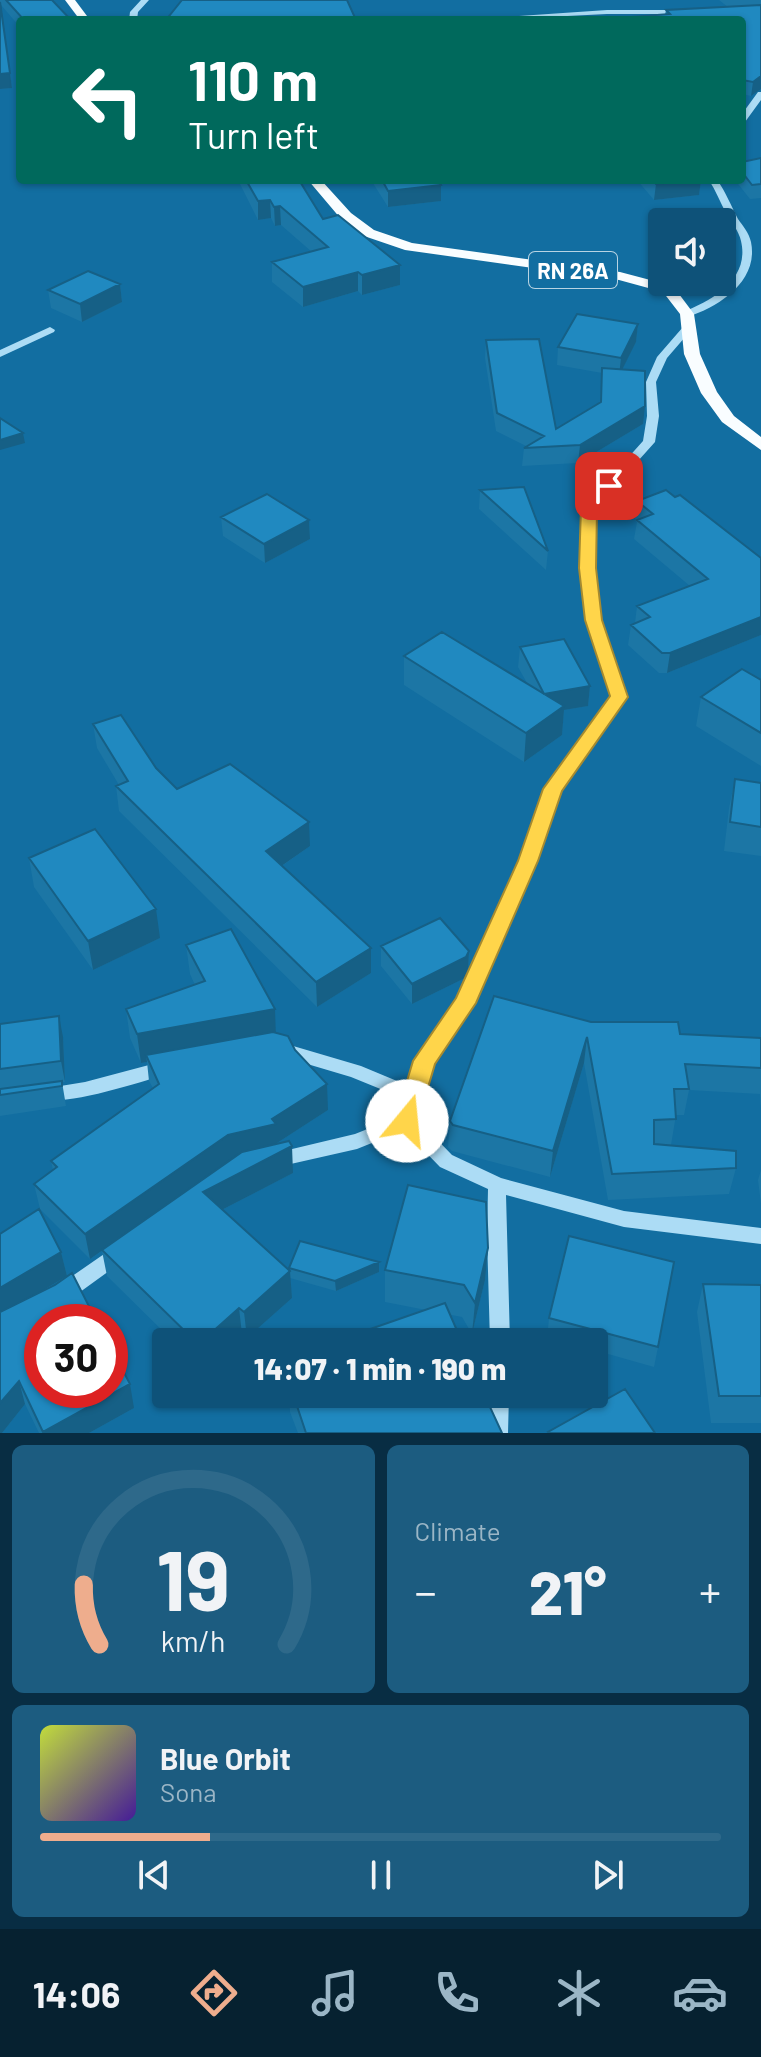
<!DOCTYPE html>
<meta charset="utf-8">
<style>
body{margin:0;font-family:Barlow,sans-serif;background:#1c5c80;color:#f1f3f6;height:100vh;display:flex;flex-direction:column;font-size:30px;white-space:nowrap}
*{box-sizing:border-box;margin:0}
p{font-size:26px;color:#9bb6c6}
.icon{flex:none;width:44px;height:44px;fill:none;stroke:currentColor;stroke-width:2;stroke-linecap:round;stroke-linejoin:round}
.map{position:relative;height:1433px;overflow:hidden}
.side{display:flex;flex-direction:column;gap:12px;padding:12px;background:#082d43;flex:1}
.side>*{flex:none}
.guide{position:absolute;left:16px;top:16px;width:730px;height:168px;border-radius:8px;box-shadow:0 2px 6px #0004;background:#00695c;color:#fff;overflow:hidden}
.buttons{position:absolute;left:648px;top:208px;display:grid;gap:16px}
.buttons a{display:grid;place-items:center;width:88px;height:88px;border-radius:8px;background:#0e5279;box-shadow:0 2px 6px #0004;font-size:40px}
.speed{position:absolute;left:24px;top:1304px;display:flex;gap:16px;font-size:40px;font-weight:700;text-align:center}
.speed>*{display:grid;place-content:center;width:104px;height:104px;border-radius:50%;background:#0e5279;box-shadow:0 2px 6px #0004;line-height:1}
.speed .limit{border:12px solid #d22;background:#fff;color:#111}
.pin{position:absolute;display:grid;place-items:center;width:68px;height:68px;color:#fff;margin:-34px;border-radius:16px;box-shadow:0 4px 12px #0006}
.me{position:absolute;width:88px;margin:-44px;rotate:17deg;stroke-linejoin:round;filter:drop-shadow(0 0 6px #0008)}
.turn{display:flex;align-items:center;gap:28px;height:168px;padding:0 40px;font-size:36px}
.turn .icon{width:104px;height:104px;stroke-width:2.5}
.turn b{display:block;font-size:56px;line-height:68px}
.big{font-size:60px;font-weight:800;line-height:1.1}
.side .widget{flex:1;display:flex;flex-direction:column;justify-content:center;gap:12px;min-width:0;padding:0 28px;border-radius:12px;background:#1c5c80}
.side .dial{align-items:center;gap:0}
.dial svg{height:208px;overflow:visible;fill:none;stroke:#2e698a;stroke-width:7;stroke-linecap:round;text-anchor:middle}
.dial text{fill:#f1f3f6;stroke:none}
.song{display:flex;align-items:center;gap:24px}
.cover{width:96px;height:96px;border-radius:12px;background:linear-gradient(135deg,hsl(70 70% 55%),hsl(260 70% 35%))}
.played{height:8px;border-radius:4px;background:linear-gradient(90deg,#eead8d 25%,#2e698a 25%)}
.keys{display:flex;justify-content:space-around;direction:ltr}
.heat{display:flex;justify-content:space-between;align-items:center;font-size:44px;direction:ltr}
.side .tiles{flex:1;display:grid;gap:12px;grid-template-columns:1fr 1fr}
.widget:last-child{grid-column:span 2}
.trip{position:absolute;left:152px;top:1328px;width:456px;height:80px;border-radius:8px;background:#0e5279;box-shadow:0 2px 6px #0004;font-weight:800;line-height:80px;text-align:center}
.tab-bar{display:flex;height:128px;justify-content:space-around;align-items:center;background:#062130;color:#9bb6c6}
.tab-bar .icon{width:56px;height:56px}
.tab-bar .on{color:#eead8d}
.tab-bar b{font-size:36px;color:#f1f3f6}
.map>svg:first-child{display:block}
.lines{fill:none;stroke-linecap:round;stroke-linejoin:round}
.minor{fill:#acdcf5;fill-rule:evenodd}
.major{fill:#f9fdff;fill-rule:evenodd}
.wall{fill:#1c76a5}
.shaded-wall{fill:#166086}
.building{fill:#2089c0;stroke:#166086;stroke-width:2}
.route{fill:#ffd54a;stroke:#a68a30;stroke-width:2}
.labels{text-anchor:middle;dominant-baseline:central;stroke-width:8;stroke-linejoin:round;paint-order:stroke}
.shield{fill:#126ea1;stroke:#b8d4e3;stroke-width:2}
.shield-label{font-size:22px;font-weight:bold;fill:#fff}
</style>
<div class="map">
<svg width="761" height="1433" viewBox="0 0 761 1433">
<rect width="100%" height="100%" fill="#126ea1"/>
<g class="lines">
<path class="minor" d="M141,0H149L138,12L137,20H129L130,12Z
M607,10H685L689,12L685,14H607L486,20L490,18Z
M758,92H761V100L745,122L742,123V114Z
M709,180H717C726,192 731,206 738,219C743,226 749,233 751,242C759,281 719,307 687,317L682,314L683,312C713,300 750,279 741,241C739,231 731,222 726,213C720,202 716,191 709,180Z
M687,326L692,329L667,358L656,382L659,416L655,442L595,509L593,568L600,620L626,697L560,790L536,861L473,1003L433,1063L417,1119L452,1155L501,1178L624,1211L761,1228V1244L624,1227L506,1195L510,1342H490L487,1236L488,1189L440,1167L404,1130L357,1149L273,1168L267,1165L264,1160L267,1155L355,1134L400,1116L405,1099L351,1077L277,1055L274,1050L277,1045L283,1043L361,1066L409,1086L419,1056L458,1000L520,861L546,789L612,697L586,620L581,568L583,508L643,441L647,416L646,382L657,357L683,327Z
M50,327L55,330L54,332L0,357V350Z
M164,1061L170,1063L173,1068L170,1073C145,1081 64,1107 42,1099L39,1094L42,1089L85,1082Z
M120,1243L127,1246L130,1252L127,1258L69,1300L62,1303L55,1300L52,1294L55,1288Z
M489,1394H509L508,1433H488Z"/>
<path class="major" d="M65,0H75L90,20H80Z
M308,180H321L351,213L374,230L412,243L620,272L673,286L694,314L700,354L717,392L734,416L761,437V450L722,422L701,393L684,354L680,314L663,292L619,280L405,250L364,236L341,219Z"/>
</g>
<path class="wall" d="M0,0H52L71,20H20V27L1,5L12,88L0,89Z
M719,0H761V89L751,96L742,94V20H629L630,17L665,15L666,10L728,7Z
M761,158V198L750,199L735,180H742V162Z
M238,180H299L323,219L400,285L362,295L358,291L303,307L272,282V262L312,252L281,225L275,226L271,218L258,220Z
M371,180H438L441,185V201L388,207Z
M637,180H701L699,195L654,200Z
M120,284L122,302L82,322L51,308L48,290Z
M638,324L636,342L622,369L643,424L578,463L522,466L524,448L526,446L496,431L485,358L486,340L556,429L600,403L602,373L557,365L558,347Z
M480,490L548,551L546,570L479,509Z
M637,501L761,558V635L667,673H659L628,645L631,625L635,623L637,606L690,586L634,539L637,522L635,520Z
M221,517L309,520L310,539L265,563L223,536Z
M520,647L590,686L588,706L564,710L562,735L524,762L404,685V656L527,683L518,667Z
M761,680V766L696,726L701,697Z
M93,724L156,768L177,789L310,846L282,866L371,973L317,1007L119,811L116,786L119,785L97,748Z
M735,779L761,783V856L724,851L729,808Z
M29,858L160,938L93,970L34,887Z
M186,945L276,1033L328,1110L277,1143L293,1173L222,1210L289,1271V1268L379,1272L336,1291L290,1278L292,1298L247,1338L242,1334L233,1342H174L107,1276L102,1251L90,1259L40,1209L34,1184L53,1170L51,1161L153,1088L149,1081L147,1062L141,1063L130,1038L126,1009L195,985L190,974Z
M381,946L469,951L468,971L465,978L412,1004L381,966Z
M591,1022L680,1034L761,1038V1109L760,1094L689,1090L684,1115H676L671,1145H667L736,1168L729,1194L608,1200L584,1063L550,1177L452,1151L448,1147L450,1121Z
M0,1024L63,1037L65,1082H62L66,1106L0,1116Z
M761,1170V1204L758,1180Z
M0,1234L61,1252L67,1276L36,1295L134,1408L89,1433H39L25,1404L2,1433Z
M488,1248L485,1280L472,1334L462,1317L385,1302V1270Z
M703,1284L761,1285V1423H711L697,1312Z
M549,1318L658,1347L654,1367L594,1350V1342H562L547,1338Z
M289,1394H484L502,1433H298L290,1412Z"/>
<path class="shaded-wall" d="M1,5L12,88L0,89V74Z
M761,76V89L751,96L753,82Z
M691,180H701L699,195L654,200L656,184Z
M441,185V201L388,207V191Z
M270,200L271,218L258,220V201Z
M280,206L281,225L275,226L274,207Z
M400,265V285L362,295V275Z
M358,272V291L303,307V287Z
M120,284L122,302L82,322L80,304Z
M638,324L636,342L619,376L621,358Z
M645,406L643,424L578,463L580,445Z
M23,433L25,443L0,450V440Z
M309,520L310,539L265,563L264,544Z
M761,617V635L667,673L670,653Z
M590,686L588,706L564,710L562,735L524,762L526,733L544,694Z
M309,822L310,846L267,876L266,851Z
M156,909L160,938L93,970L88,941Z
M371,948V973L317,1007L316,982Z
M469,951L468,971L465,978L412,1004V984Z
M275,1009L276,1038L146,1055L147,1062L141,1063L137,1034Z
M59,1016L63,1037L65,1082L61,1061Z
M587,1037L584,1063L550,1177L553,1151Z
M327,1084L328,1110L277,1143V1149L230,1161L90,1259L85,1234L228,1135L272,1119Z
M292,1146L293,1173L206,1218L203,1192Z
M488,1248L485,1280L472,1334L475,1303Z
M61,1252L67,1276L0,1316V1288Z
M379,1262V1272L336,1291L335,1281Z
M290,1271L292,1298L247,1338L244,1312Z
M239,1308L242,1334L233,1342H201Z
M19,1381L25,1404L2,1433H0V1403Z
M130,1384L134,1408L89,1433H43V1432Z"/>
<path class="building" d="M6,0H52L71,20H24Z
M182,0H347L356,20H166Z
M0,2L10,73L0,74Z
M761,5V76L753,82L742,80V20H632L630,17L670,14L666,10Z
M761,158V184L752,185L742,172V162Z
M246,180H299L323,219L338,215L400,265L362,275L358,272L303,287L272,262L328,247L280,206L274,207L270,200L258,201Z
M382,180H438L441,185L388,191Z
M653,180H691L656,184Z
M88,271L120,284L80,304L48,290Z
M577,314L638,324L621,358L558,347Z
M539,339L556,429L601,402L602,368L645,371V406L580,445L524,448L544,436L497,413L486,340Z
M0,418L23,433L0,440Z
M524,487L548,551L480,490Z
M666,490L675,497L680,495L761,558V617L670,653H662L631,625L650,617L637,606L708,579L637,520L653,514L637,501Z
M267,494L309,520L264,544L221,517Z
M442,632L564,706L526,733L404,656Z
M564,639L590,686L544,694L520,647Z
M742,669L761,680V733L701,697Z
M121,715L156,768L177,789L230,764L309,822L266,851L371,948L316,982L116,786L128,781L93,724Z
M735,779L761,783V827L730,822Z
M95,829L156,909L88,941L29,858Z
M440,918L469,951L466,957L412,984L381,946Z
M231,929L275,1009L137,1034L126,1009L205,981L186,945Z
M494,996L591,1022H678L680,1034L761,1038V1068L685,1064L689,1089H674L676,1119L654,1120V1144L736,1151V1168L612,1174L587,1037L553,1151L453,1125L450,1121Z
M59,1016L61,1061L0,1069V1024Z
M273,1032L288,1036L295,1050L327,1084L272,1119L276,1124L228,1135L85,1234L34,1184L57,1167L51,1161L159,1084L146,1055Z
M62,1081V1086L0,1095V1089Z
M289,1141L292,1146L203,1192L290,1271L244,1312L239,1308L201,1342H196L102,1250L242,1152Z
M408,1185L486,1202L488,1248L475,1303L464,1285L385,1270Z
M39,1209L61,1252L0,1288V1234Z
M569,1236L674,1262L658,1347L549,1318Z
M300,1241L379,1262L335,1281L289,1268Z
M72,1273L97,1322H42V1390H110V1346L130,1384L43,1432L19,1381L0,1403V1312L55,1285Z
M703,1284L761,1285V1396H719Z
M445,1303L462,1342H333Z
M625,1389L655,1433H549L548,1432Z
M293,1394H484L502,1433H306Z"/>
<path class="route" d="M609,481L617,486L597,509L596,568L602,620L628,697L562,791L538,861L476,1003L435,1064L418,1121L415,1128L407,1131L399,1128L395,1121L413,1061L456,998L518,861L543,789L610,696L585,620L579,568L581,508L604,483Z"/>
<g class="labels">
<rect class="shield" x="529" y="252" width="88" height="36" rx="6"/>
<g class="shield-label">
<text x="573" y="270">RN 26A</text>
</g>
</g>
</svg>
<div class="buttons">
<a><svg class="icon" aria-label="sound" viewBox="0 0 24 24"><path d="M4 9h4l5-4v14l-5-4H4zM17 9q2 3 0 6"/></svg></a>
</div>
<div class="speed"><div class="limit">30</div></div>
<div class="pin" style="left:609px;top:486px;background:#d93025"><svg class="icon" aria-label="arrive" viewBox="0 0 24 24"><path d="M6 21V4h12l-3 4 3 4H6"/></svg></div>
<svg class="me" style="left:407px;top:1121px" viewBox="-20 -20 40 40"><circle r="19" fill="#fff"/><path d="M0-13L10 11 0 6-10 11z" fill="#ffd54a"/></svg>
<div class="trip">14:07 · 1 min · 190 m</div>
<div class="guide">
<div class="turn"><svg class="icon" aria-label="left" viewBox="0 0 24 24"><path d="M17 20v-9H6M10 6l-5 5 5 5"/></svg><div><b>110 m</b>Turn left</div></div>
</div>
</div>
<section class="side">
<div class="tiles">
<div class="widget dial"><svg viewBox="0 0 100 80">
<path d="M14 69A42 42 0 1 1 86 69"/>
<path d="M14 69A42 42 0 0 1 8 46" stroke="#eead8d"/>
<text x="50" y="56" font-size="32" font-weight="700">19</text>
<text x="50" y="72" font-size="11">km/h</text>
</svg></div>
<div class="widget"><p>Climate</p>
<div class="heat"><a>−</a><b class="big">21°</b><a>+</a></div>
</div>
<div class="widget">
<div class="song"><i class="cover"></i><div><b>Blue Orbit</b><p>Sona</p></div></div>
<div class="played"></div>
<div class="keys"><svg class="icon" aria-label="previous" viewBox="0 0 24 24"><path d="M18 5L8 12l10 7zM5 5v14"/></svg><svg class="icon" aria-label="pause" viewBox="0 0 24 24"><path d="M8 5v14M16 5v14"/></svg><svg class="icon" aria-label="next" viewBox="0 0 24 24"><path d="M6 5l10 7-10 7zM19 5v14"/></svg></div>
</div>
</div>
</section>
<nav class="tab-bar">
<b>14:06</b>
<svg class="icon on" aria-label="directions" viewBox="0 0 24 24"><path d="M12 3l9 9-9 9-9-9zM9 14v-3h6M13 9l2 2-2 2"/></svg>
<svg class="icon" aria-label="music" viewBox="0 0 24 24"><path d="M9 18V5l10-2v13"/><circle cx="6" cy="18" r="3"/><circle cx="16" cy="16" r="3"/></svg>
<svg class="icon" aria-label="phone" viewBox="0 0 24 24"><path d="M5 4h4l2 5-3 2q2 4 5 5l2-3 5 2v4C11 20 4 13 5 4z"/></svg>
<svg class="icon" aria-label="climate" viewBox="0 0 24 24"><path d="M12 3v18M4 7l16 10M4 17L20 7"/></svg>
<svg class="icon" aria-label="car" viewBox="0 0 24 24"><path d="M5 17H2v-5l4-1 3-4h7l3 4 3 1v5h-3M9 17h6M6 11h13"/><circle cx="7" cy="17" r="2"/><circle cx="17" cy="17" r="2"/></svg>
</nav>
